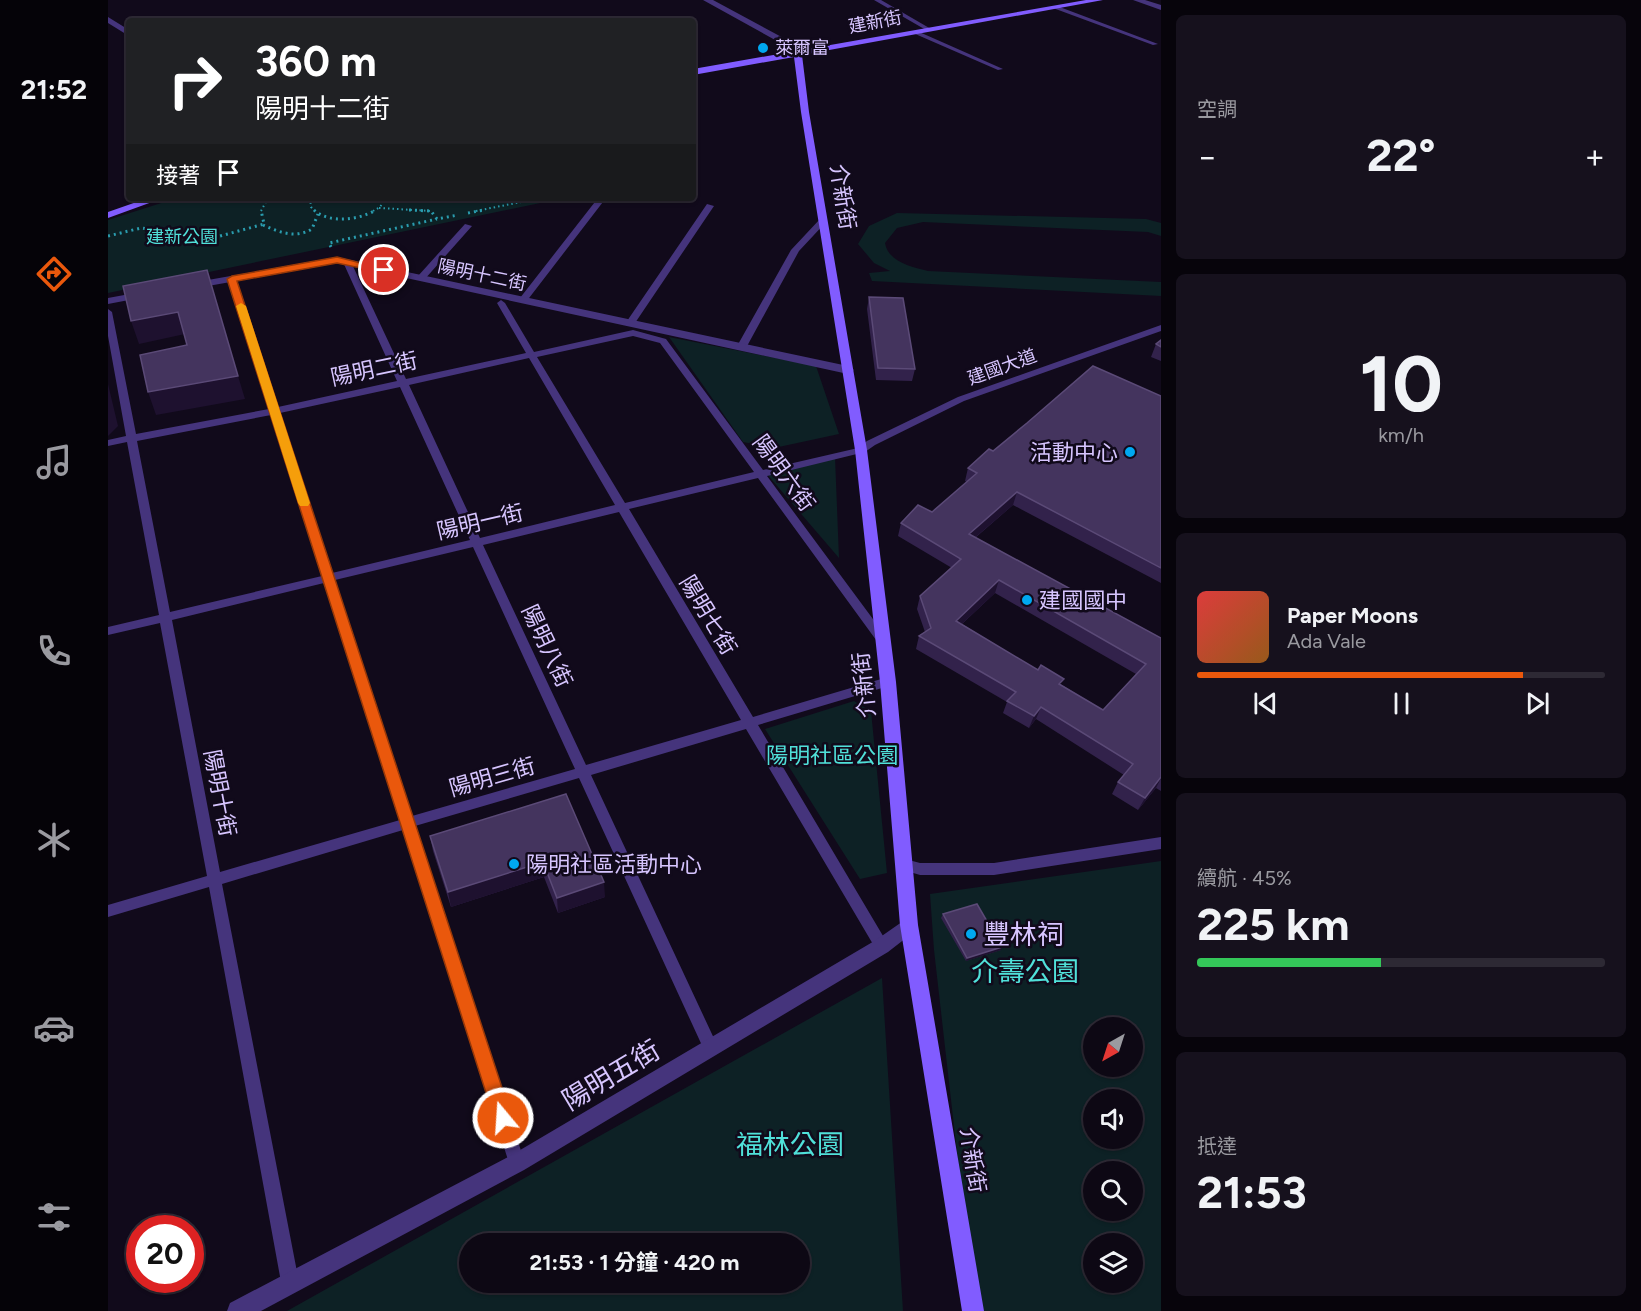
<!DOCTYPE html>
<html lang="zh-TW">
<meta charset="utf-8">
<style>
body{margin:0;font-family:Figtree,"Noto Sans TC",sans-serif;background:#16111d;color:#f1f3f6;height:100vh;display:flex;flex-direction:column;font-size:22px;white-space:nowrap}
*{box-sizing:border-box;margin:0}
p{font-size:20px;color:#9a9aa0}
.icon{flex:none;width:33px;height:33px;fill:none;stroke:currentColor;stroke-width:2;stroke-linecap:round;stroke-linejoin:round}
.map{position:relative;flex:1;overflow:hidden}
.side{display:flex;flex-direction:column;gap:15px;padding:15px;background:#07040b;width:480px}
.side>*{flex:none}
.banner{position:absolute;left:18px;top:18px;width:570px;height:183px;border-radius:6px;box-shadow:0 2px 4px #0004,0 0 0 2px #2d2934;background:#202124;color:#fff;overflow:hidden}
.needle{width:39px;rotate:219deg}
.buttons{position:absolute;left:975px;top:1017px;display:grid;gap:12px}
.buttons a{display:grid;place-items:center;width:60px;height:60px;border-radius:50%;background:#0d0814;box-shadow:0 2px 4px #0004,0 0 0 2px #2d2934;font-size:30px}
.speed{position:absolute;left:18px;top:1215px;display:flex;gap:12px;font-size:30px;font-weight:700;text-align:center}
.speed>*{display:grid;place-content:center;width:78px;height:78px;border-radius:50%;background:#0d0814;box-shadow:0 2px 4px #0004,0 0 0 2px #2d2934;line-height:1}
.speed .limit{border:9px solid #d22;background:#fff;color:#111}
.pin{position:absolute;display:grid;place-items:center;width:51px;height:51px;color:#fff;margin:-26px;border:3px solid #fff;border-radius:50%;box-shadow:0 2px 6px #0007}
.me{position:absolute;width:66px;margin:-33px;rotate:342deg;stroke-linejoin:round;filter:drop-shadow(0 0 4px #0008)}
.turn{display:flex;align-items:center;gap:21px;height:126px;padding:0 30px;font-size:27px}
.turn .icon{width:78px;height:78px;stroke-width:2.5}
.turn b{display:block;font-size:42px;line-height:51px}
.then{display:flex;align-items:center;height:57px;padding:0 30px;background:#0003;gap:12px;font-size:22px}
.big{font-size:45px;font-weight:700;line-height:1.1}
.side .tile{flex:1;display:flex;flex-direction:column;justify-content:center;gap:9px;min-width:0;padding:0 21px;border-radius:9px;background:#16111d}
.side .dial{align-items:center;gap:0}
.dial b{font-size:78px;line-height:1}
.song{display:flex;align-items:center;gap:18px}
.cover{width:72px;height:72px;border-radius:9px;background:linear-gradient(135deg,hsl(0 70% 55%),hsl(30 70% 35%))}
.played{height:6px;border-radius:3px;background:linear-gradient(90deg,#ea580c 80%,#2d2934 80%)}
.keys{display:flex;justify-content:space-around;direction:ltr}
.heat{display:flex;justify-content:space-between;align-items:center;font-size:33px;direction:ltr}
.charge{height:9px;border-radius:4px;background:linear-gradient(90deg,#34c759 45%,#2d2934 0)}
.trip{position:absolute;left:351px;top:1233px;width:351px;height:60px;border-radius:30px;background:#0d0814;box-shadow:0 2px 4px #0004,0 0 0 2px #2d2934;font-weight:700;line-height:60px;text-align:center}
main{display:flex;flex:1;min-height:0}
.dock{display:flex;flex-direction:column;width:108px;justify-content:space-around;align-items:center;background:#050308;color:#9a9aa0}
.dock .icon{width:42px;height:42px}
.dock .on{color:#ea580c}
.dock b{font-size:27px;color:#f1f3f6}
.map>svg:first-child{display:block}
.green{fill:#0d2125;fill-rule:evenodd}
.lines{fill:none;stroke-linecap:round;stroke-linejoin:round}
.path-far1{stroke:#2a9cae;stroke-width:2;stroke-dasharray:1.5 3;stroke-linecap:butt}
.path{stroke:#2a9cae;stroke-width:3;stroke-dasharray:2 4;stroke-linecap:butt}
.lane{fill:#45347c;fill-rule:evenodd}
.street{fill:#45347c;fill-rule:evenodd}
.secondary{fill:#815cff;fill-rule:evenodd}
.wall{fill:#32224b;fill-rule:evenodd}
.shaded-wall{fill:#1e112f}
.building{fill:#44345e;stroke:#5b4a77;stroke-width:1.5;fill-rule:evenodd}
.route{fill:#ea580c;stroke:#983908;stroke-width:1.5}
.slow{fill:#f59e0b}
.poi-dot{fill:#00a8f0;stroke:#110a1b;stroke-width:2}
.labels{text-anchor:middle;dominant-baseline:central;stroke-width:5;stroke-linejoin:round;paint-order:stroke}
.far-street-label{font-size:18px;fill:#d7c5ff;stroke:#110a1b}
.far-poi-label{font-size:18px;fill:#d7c5ff;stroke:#110a1b;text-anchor:start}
.far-park-label{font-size:18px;fill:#50e0d9;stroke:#110a1b}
.street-label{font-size:22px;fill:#d7c5ff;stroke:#110a1b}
.poi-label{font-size:22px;fill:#d7c5ff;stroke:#110a1b;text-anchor:start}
.park-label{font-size:22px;fill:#50e0d9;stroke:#110a1b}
.near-poi-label{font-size:27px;fill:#d7c5ff;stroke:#110a1b;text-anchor:start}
.near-park-label{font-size:27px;fill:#50e0d9;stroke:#110a1b}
.near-street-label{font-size:27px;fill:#d7c5ff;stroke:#110a1b}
</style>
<main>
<nav class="dock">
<b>21:52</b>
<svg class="icon on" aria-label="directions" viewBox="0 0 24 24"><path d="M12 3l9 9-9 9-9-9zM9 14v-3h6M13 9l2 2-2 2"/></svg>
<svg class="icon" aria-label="music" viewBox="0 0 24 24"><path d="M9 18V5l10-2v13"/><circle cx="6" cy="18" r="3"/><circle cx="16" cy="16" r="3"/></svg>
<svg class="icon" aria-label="phone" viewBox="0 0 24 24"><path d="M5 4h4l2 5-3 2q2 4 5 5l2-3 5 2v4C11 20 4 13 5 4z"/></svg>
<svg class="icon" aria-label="climate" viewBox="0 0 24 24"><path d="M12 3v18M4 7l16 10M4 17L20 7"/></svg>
<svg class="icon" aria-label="car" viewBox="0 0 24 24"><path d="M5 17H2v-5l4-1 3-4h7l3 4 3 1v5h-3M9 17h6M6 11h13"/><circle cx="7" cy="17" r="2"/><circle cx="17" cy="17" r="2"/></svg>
<svg class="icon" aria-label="filters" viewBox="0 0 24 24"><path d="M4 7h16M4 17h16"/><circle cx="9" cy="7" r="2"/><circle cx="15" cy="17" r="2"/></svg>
</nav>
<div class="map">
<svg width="1053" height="1311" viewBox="0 0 1053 1311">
<rect width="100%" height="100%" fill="#110a1b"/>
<path class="green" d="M69,198H456L0,293V220Z
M789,213L1038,219L1053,223V236L1040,232L815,222L789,228L777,243C780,262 804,267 820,271L1053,282V296L764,281L761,273L782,271L766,263L750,244L761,226Z
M561,337L708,366L731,434L666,448L635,442Z
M727,457L731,558L658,473Z
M746,701L763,711L779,873L752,879L657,729Z
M1053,861V1311H867L826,950L822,894ZM986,1028H1024V1066H986ZM986,1100H1024V1138H986ZM986,1172H1024V1210H986ZM986,1244H1024V1282H986Z
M774,978L795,1311H179ZM362,1244H692V1282H362Z"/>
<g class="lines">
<path class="path-far1" d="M202,198L203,207L207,211
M271,208L323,211
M153,211L160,198
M265,211L272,207L278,198
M368,211L433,198"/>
<path class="path" d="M206,210C221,224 251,220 268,210
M301,210L323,211L329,219L350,215
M360,213L376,210
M155,225C170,232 188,239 204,229L210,214
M0,236L33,228L105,238L156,224L153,210
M223,247L221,243L329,219"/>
<path class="lane" d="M766,0H773L823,29L818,30Z
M945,6H949L1050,44L1045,45L945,8Z
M805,31H809L895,69L890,70L805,33Z
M490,198H498L418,302H412V298Z
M599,204L606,206L525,326H519L517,324Z
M712,219L719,221L691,251L638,348L636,350H630L628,348L683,250Z
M357,224L364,226L316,280H310V276Z
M239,259L243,262L298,379L418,353L389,303L393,300L397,303L426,352L525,330L558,339L655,470L750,448L759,441L850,397L1053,325V331L856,401L767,445L757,452L659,476L779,638L781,641L779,644H771L650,478L521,509L645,717L780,677L784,679L786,682L784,685L650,725L781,946L779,951L774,953L769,951L638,729L483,775L610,1047L607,1052L602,1054L597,1052L471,778L307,826L417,1163L415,1169L409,1171L403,1169L401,1163L295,830L114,884L191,1282L188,1288L182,1291L176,1288L173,1282L101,887L0,917V905L99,876L52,623L0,635V627L51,615L19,442L0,446V440L18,436L0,336V309L4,312L28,434L161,409L120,279L124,276L128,279L170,407L289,381L235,262ZM525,336L552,343L646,472L517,503L429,357ZM421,358L507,505L372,538L301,385ZM292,387L362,540L224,573L172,413ZM163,415L214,576L62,612L29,441ZM511,512L633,720L478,765L375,545ZM365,547L467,769L304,816L227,580ZM216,583L292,820L112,872L64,620Z
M1053,837V849L886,875H812L792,869L790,865L792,861L797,859L812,863H886Z"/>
<path class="street" d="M595,0H605L694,48V54L687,56V51Z
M1025,0H1037L1053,5V10Z
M0,17L21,30V36L0,23Z
M229,257L740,366L746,370L740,374L229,263L83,289L78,286L83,283Z
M38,291L43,294L42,296L0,304V298Z
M801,917L807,919L810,925L807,931L780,952L416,1170L153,1311H119L122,1303L402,1156L768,940Z"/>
<path class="secondary" d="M978,0H995L694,55L701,112L759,450L788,682L810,925L876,1311H854L792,925L772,682L747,450L693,112L686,57L585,75V69Z
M40,198H55L0,218V212Z"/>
</g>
<path class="wall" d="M761,297L807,369L804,381L768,380L759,309Z
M1053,340V361L1043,357L1048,344Z
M1053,396V583L905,505L867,538L1053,638V791L1048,788L1030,810L1004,794L1010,782L1016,775L928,719L921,728L895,713L899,702L808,649L811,636L817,632L809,609L812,596L844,568L790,536L793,523L824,512L859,482L857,481L860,468L885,451ZM887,593L1028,674L995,710L854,624Z
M458,794L497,897L450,913L436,877L343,907L325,851L322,836Z
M835,914L893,950L858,961L833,918Z"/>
<path class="shaded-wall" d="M70,312L77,334L31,344L23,321Z
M130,376L137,399L48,415L40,392Z
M0,384L10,426L0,436Z
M909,492L905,505L857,546L861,534Z
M891,580L887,593L844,633L848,621Z
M933,707L928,719L921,728L926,716Z
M1053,778L1048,788L1030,810L1037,798Z
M435,862L436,877L343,907L340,892Z
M496,882L497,897L450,913L449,898Z
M894,947L893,950L858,961L859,958Z"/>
<path class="building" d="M99,270L130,376L40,392L32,355L79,345L70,312L23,321L15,286Z
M761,297L795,298L807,369L770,368Z
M1053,340V347L1048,344Z
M985,366L1053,396V568L909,492L861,534L1053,638V777L1037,798L1010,782L1025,764L933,707L926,716L899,701L908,692L811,636L823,628L812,596L853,559L793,523L810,505L824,512L869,473L860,468L881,449L885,451L919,423ZM891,580L1038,664L995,710L951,684L956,679L933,665L930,670L848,621Z
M458,794L496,882L449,898L435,862L340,892L322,836Z
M869,904L894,947L859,958L835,914Z"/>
<path class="route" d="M229,257L281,270L276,273L229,263L129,281L404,1118L401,1124L395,1127L388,1124L386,1118L119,279L124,276Z"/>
<path class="slow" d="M133,303L138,306L202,503L200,506H192L190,503L128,306Z"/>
<g class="poi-dot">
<circle cx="655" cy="48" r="6"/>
<circle cx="1022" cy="452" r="6"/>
<circle cx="919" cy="600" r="6"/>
<circle cx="406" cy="864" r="6"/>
<circle cx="863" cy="934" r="6"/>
</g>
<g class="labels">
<g class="far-street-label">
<text transform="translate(767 22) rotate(-11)">建新街</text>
<text transform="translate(374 275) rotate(12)">陽明十二街</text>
<text transform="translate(894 367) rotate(-20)">建國大道</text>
</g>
<g class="far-poi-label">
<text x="667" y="48">萊爾富</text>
</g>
<g class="far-park-label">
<text x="74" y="237">建新公園</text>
</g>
<g class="street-label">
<text transform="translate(735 197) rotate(81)">介新街</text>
<text transform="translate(266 369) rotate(-12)">陽明二街</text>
<text transform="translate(676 473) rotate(54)">陽明六街</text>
<text transform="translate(372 522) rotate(-13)">陽明一街</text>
<text transform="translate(600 615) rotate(59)">陽明七街</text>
<text transform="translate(439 646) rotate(65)">陽明八街</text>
<text transform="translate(756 685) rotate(-96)">介新街</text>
<text transform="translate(384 777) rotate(-16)">陽明三街</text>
<text transform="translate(112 793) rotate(79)">陽明十街</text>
<text transform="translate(865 1160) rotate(81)">介新街</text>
</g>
<g class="poi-label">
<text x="1010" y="452" text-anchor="end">活動中心</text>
<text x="931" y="600">建國國中</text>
<text x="418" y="864">陽明社區活動中心</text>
</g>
<g class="park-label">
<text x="724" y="755">陽明社區公園</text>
</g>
<g class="near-poi-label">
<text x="875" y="934">豐林祠</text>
</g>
<g class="near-park-label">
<text x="917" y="971">介壽公園</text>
<text x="682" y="1144">福林公園</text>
</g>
<g class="near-street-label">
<text transform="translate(503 1075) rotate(-31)">陽明五街</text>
</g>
</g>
</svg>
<div class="buttons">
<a><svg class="needle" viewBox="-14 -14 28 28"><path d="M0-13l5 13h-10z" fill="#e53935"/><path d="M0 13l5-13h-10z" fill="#9a9aa0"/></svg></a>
<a><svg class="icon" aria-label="sound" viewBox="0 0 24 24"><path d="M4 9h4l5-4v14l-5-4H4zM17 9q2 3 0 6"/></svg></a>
<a><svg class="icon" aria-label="search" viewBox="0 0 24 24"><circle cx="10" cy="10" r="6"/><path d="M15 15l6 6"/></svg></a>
<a><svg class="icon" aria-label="layers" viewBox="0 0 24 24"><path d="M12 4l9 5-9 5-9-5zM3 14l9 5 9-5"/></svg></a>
</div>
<div class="speed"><div class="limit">20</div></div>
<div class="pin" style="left:276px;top:270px;background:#d93025"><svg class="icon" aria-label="arrive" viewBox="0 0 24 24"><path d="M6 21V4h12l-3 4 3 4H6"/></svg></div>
<svg class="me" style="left:395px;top:1118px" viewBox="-20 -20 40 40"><circle r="17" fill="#ea580c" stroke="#fff" stroke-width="3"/><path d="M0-11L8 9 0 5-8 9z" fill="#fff"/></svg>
<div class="trip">21:53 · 1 分鐘 · 420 m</div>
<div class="banner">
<div class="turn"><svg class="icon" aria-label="right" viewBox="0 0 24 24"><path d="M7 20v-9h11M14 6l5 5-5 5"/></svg><div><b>360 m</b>陽明十二街</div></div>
<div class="then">接著<svg class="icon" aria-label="arrive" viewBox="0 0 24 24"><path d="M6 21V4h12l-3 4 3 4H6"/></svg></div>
</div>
</div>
<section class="side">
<div class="tile"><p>空調</p>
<div class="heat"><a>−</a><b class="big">22°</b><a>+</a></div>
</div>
<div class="tile dial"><b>10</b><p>km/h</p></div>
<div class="tile">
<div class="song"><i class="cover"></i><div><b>Paper Moons</b><p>Ada Vale</p></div></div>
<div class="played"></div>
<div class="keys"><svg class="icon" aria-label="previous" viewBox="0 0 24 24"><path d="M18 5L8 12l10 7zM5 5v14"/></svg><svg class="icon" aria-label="pause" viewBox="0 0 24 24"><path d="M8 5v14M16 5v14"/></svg><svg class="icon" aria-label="next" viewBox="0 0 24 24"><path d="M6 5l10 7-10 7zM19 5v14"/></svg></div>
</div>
<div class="tile"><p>續航 · 45%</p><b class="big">225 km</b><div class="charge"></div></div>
<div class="tile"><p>抵達</p><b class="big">21:53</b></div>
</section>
</main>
